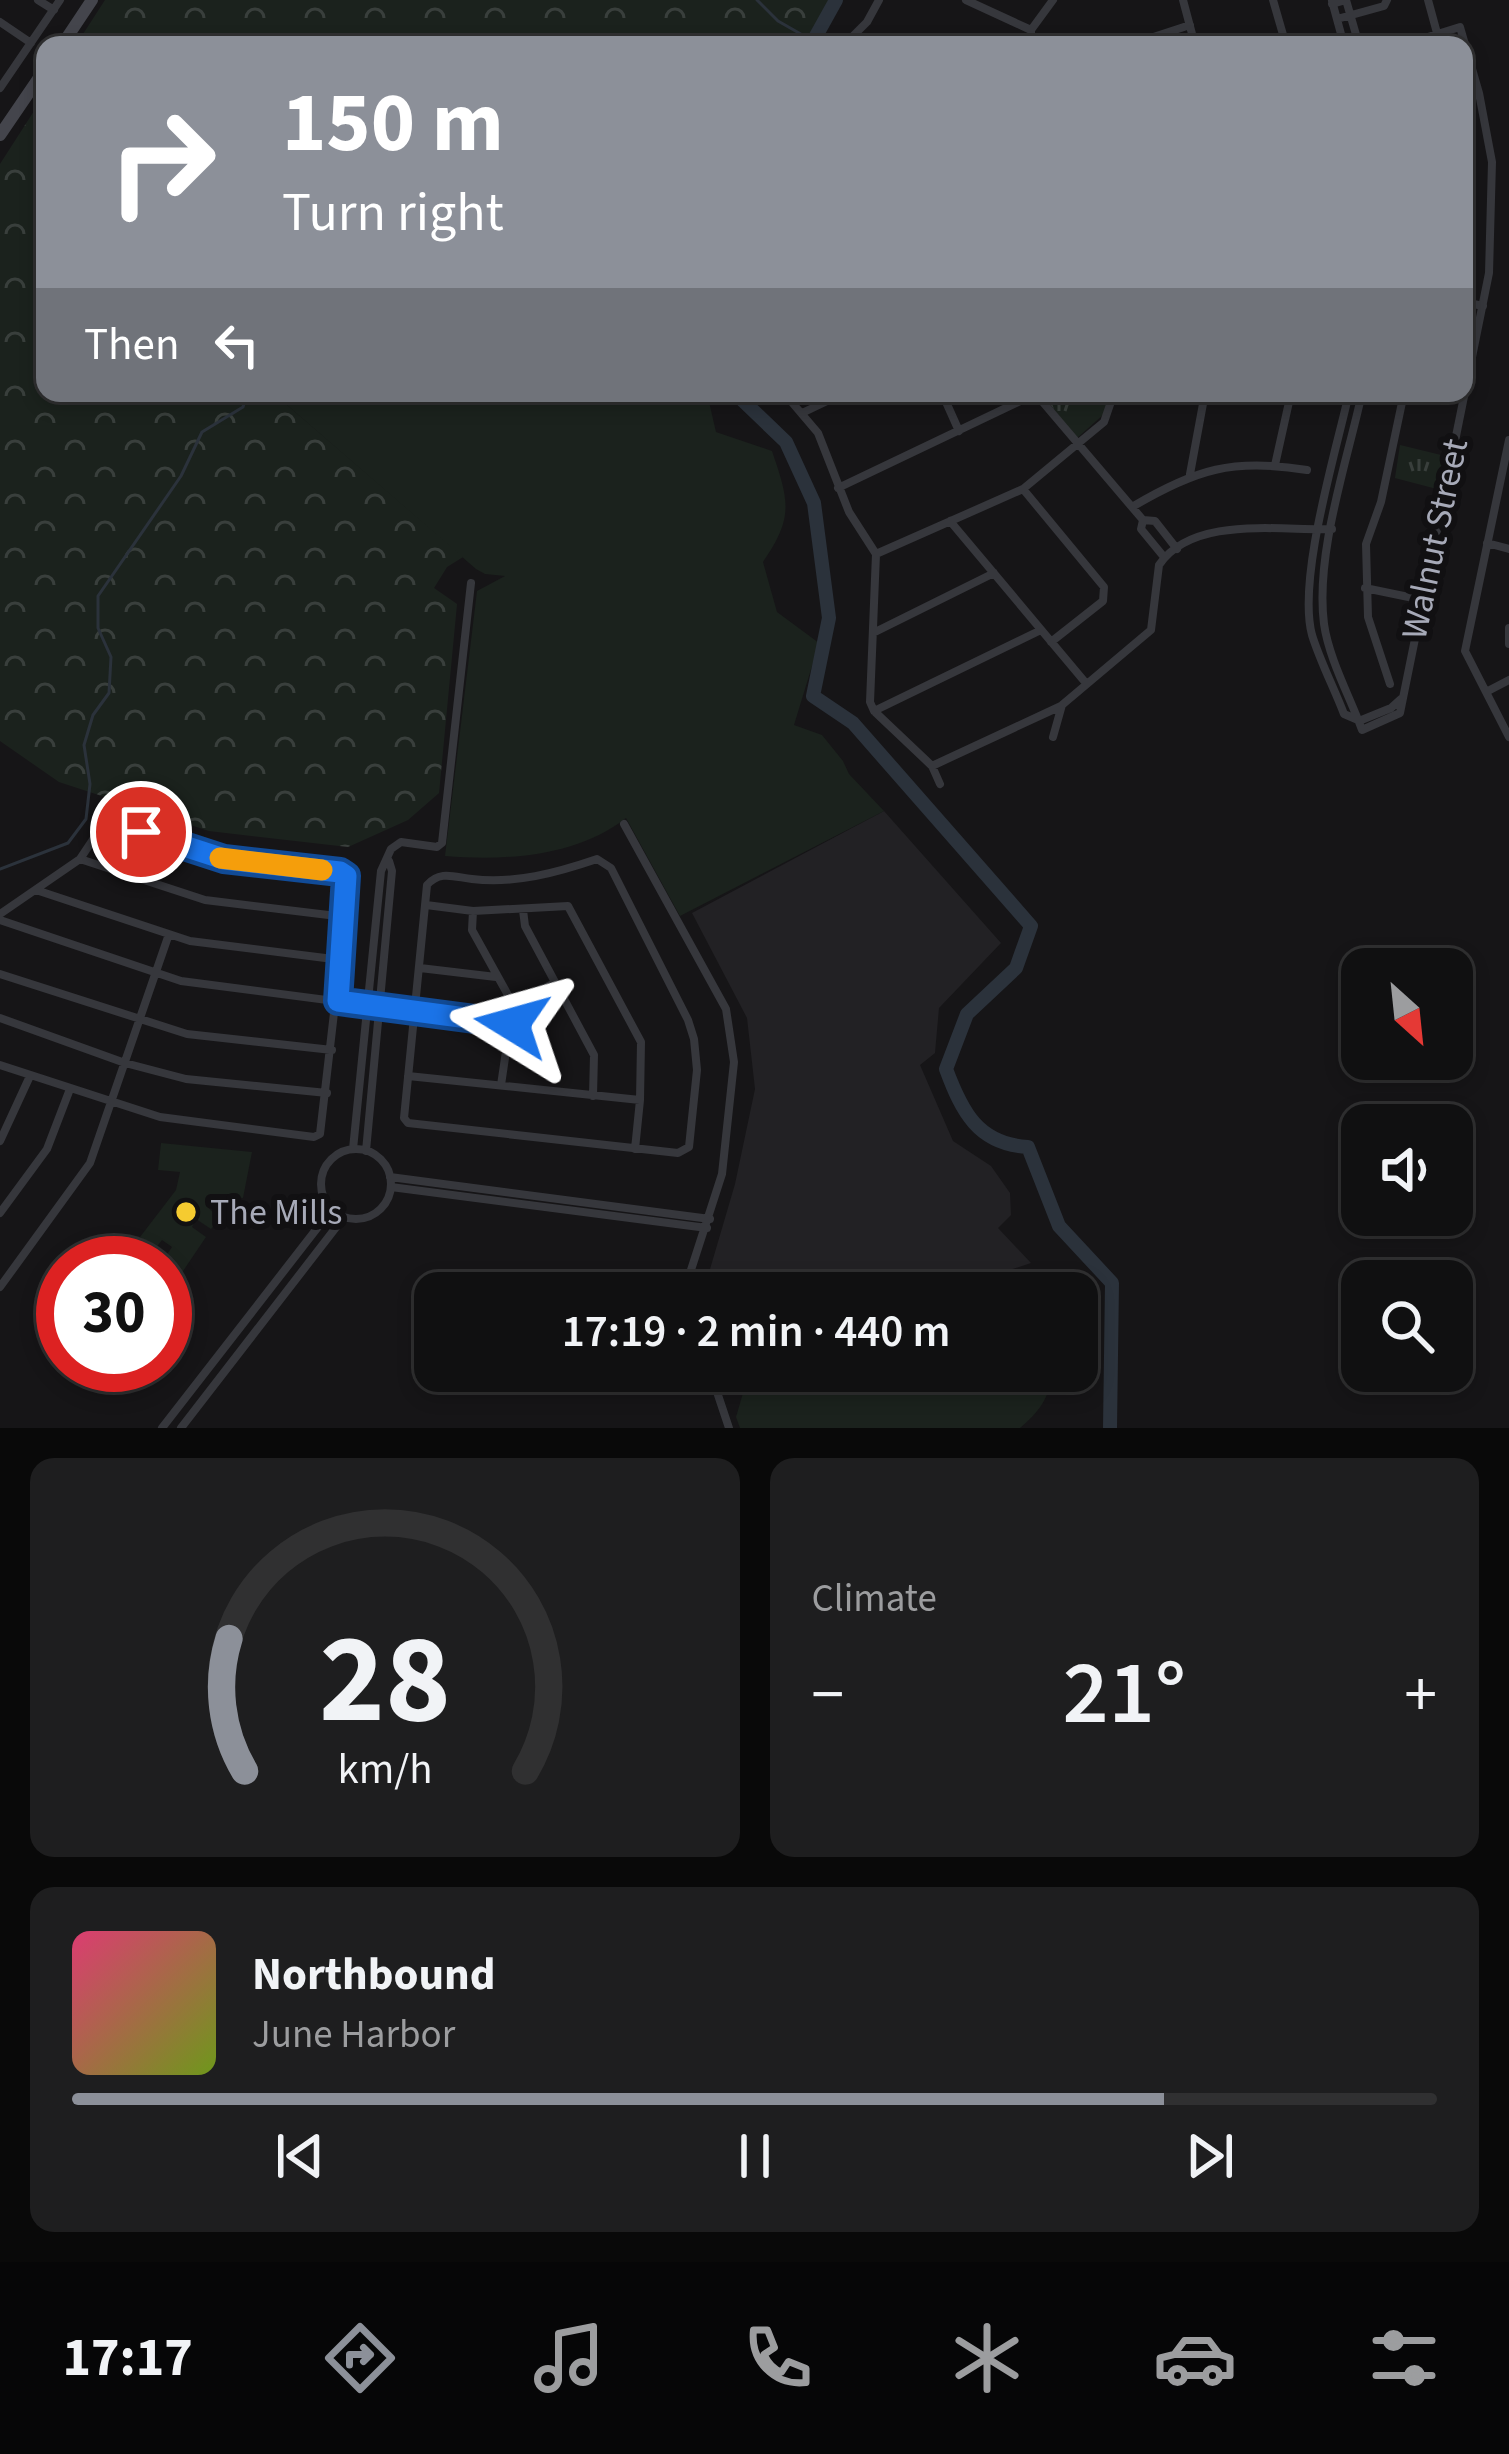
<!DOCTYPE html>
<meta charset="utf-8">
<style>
body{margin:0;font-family:"Source Sans 3",sans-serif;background:#1e1e1f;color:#f1f3f6;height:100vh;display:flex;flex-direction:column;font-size:45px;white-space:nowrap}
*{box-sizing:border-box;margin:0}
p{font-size:39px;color:#9c9d9f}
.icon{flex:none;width:66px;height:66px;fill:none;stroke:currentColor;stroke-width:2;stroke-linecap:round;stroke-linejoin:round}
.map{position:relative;height:1428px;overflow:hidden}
.drawer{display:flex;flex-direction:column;gap:30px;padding:30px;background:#090909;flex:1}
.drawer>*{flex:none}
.guide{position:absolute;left:36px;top:36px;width:1437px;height:366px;border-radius:24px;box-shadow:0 6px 18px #0003,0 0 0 3px #303031;background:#8c9099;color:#fff;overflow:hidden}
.needle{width:78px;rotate:153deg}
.tools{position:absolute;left:1341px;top:948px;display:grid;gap:24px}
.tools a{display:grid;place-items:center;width:132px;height:132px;border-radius:24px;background:#101011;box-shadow:0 6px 18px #0003,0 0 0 3px #303031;font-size:60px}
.speed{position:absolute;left:36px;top:1236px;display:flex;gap:24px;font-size:60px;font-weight:700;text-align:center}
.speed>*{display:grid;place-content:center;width:156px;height:156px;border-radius:50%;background:#101011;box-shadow:0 6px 18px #0003,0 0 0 3px #303031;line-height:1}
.speed .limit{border:18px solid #d22;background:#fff;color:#111}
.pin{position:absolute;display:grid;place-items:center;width:102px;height:102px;color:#fff;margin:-51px;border:6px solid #fff;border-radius:50%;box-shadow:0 3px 12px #0007}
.me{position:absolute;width:132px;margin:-66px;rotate:278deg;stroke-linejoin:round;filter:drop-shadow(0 0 9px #0008)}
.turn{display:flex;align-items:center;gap:42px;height:252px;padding:0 48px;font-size:54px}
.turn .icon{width:156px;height:156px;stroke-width:2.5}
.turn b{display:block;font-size:84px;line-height:102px}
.then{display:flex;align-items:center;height:114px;padding:0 48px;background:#0003;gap:24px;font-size:45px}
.big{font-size:90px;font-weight:600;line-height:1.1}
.drawer .tile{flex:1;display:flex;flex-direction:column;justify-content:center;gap:18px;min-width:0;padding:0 42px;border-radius:24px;background:#1e1e1f}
.drawer .dial{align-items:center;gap:0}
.dial svg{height:312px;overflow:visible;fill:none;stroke:#303031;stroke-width:7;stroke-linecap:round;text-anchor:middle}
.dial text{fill:#f1f3f6;stroke:none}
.song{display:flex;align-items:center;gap:36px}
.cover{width:144px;height:144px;border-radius:18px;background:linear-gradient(135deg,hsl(340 70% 55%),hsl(80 70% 35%))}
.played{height:12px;border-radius:6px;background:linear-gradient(90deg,#8c9099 80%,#303031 80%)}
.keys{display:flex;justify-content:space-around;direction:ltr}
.heat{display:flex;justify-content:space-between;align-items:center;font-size:66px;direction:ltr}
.drawer .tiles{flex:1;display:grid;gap:30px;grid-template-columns:1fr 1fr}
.tile:last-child{grid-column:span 2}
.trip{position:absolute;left:414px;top:1272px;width:684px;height:120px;border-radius:24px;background:#101011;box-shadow:0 6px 18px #0003,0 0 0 3px #303031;font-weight:600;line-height:120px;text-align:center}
.tab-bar{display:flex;height:192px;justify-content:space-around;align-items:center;background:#060607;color:#9c9d9f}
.tab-bar .icon{width:84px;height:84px}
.tab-bar .selected{color:#8c9099}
.tab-bar b{font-size:54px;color:#f1f3f6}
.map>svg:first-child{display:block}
.built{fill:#222124}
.green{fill:#1b221d}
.forest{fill:url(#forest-crowns)}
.park{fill:url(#park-tufts)}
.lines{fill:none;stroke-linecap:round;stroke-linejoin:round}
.stream{stroke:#2b323b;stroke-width:3}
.river{stroke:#2b323b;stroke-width:14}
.street{stroke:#36373c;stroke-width:8}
.secondary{stroke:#44454c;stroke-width:12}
.route-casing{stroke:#114b97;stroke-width:30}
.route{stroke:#1a73e8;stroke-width:21}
.slow{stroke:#f59e0b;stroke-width:21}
.poi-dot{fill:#f5cb30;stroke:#111012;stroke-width:4.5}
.labels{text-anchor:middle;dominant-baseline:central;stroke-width:12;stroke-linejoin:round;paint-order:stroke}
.street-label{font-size:36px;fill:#a7aab8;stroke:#111012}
.poi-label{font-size:36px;fill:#a7aab8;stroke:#111012;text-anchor:start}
</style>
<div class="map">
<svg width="1509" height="1428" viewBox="0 0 1509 1428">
<defs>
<pattern id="forest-crowns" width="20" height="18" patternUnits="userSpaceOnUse" patternTransform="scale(3)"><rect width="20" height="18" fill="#1b221d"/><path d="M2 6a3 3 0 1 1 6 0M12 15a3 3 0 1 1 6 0" fill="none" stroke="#393f3c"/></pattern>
<pattern id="park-tufts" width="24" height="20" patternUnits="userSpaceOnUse" patternTransform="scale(3)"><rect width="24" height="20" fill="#1b221d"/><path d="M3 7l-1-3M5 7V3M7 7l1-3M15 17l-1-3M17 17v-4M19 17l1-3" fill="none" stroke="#393f3c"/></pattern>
</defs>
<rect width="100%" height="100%" fill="#161517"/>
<path class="built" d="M884,811L1001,943L939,1008L935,1053L920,1065L953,1141L991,1166L1010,1193L1011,1215L998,1228L1031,1263L939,1293H703L735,1184L755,1089L747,1018L692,913Z"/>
<path class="green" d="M273,393H707L716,432L772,451C789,501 794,517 763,562L777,612L819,643L794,725L822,735L843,761L849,774L884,811L680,916L626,818C576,857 505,861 445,856L477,591L505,576L485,574L476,569Z
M161,1143L252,1152L243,1198L211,1194L206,1206L220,1218L211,1229L196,1219L192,1227L206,1237L179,1277L161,1263L172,1247L162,1240L155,1249L140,1237L176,1190L180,1172L158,1170Z
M786,1371H1051C1052,1396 1038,1413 1020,1428H740L736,1417L745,1386Z"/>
<path class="forest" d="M105,0H836L811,45H76Z
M45,94V393H273L463,557L447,567L434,588L457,604L439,793L408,820L348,847L209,831L59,782L0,741V164Z"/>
<path class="park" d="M1041,393H1109L1105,413L1077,438Z
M1400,445L1445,456L1437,489L1395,478Z"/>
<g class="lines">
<path class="stream" d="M757,0L778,21L813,41
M0,869L68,843L86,819L90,784L84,745L93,715L109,693L111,657L98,628V596L181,476L202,432L243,407L247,393"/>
<path class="river" d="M811,45L836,0
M735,393L786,442L814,503L829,618L813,696L853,723L1031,926L1016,968L967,1014L946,1069C962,1112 978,1144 1028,1147L1059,1226L1112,1283L1110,1428"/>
<path class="street" d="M38,0L54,10
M966,0L1031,30
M1183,0L1195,45
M1273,0L1286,45
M1428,0L1437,33
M1332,1L1344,45
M1332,4L1346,0L1359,45
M1337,19L1384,6L1387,0
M0,22L31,43
M844,45L867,22L879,0
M1031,45V30L1053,0
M1129,45L1190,25
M0,88L60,0
M1464,302L1483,306
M784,393L818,433L849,512L876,554L870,702L874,711L932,766L940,784
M942,393L959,431
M1035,393L1143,520L1141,529L1164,557
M1349,393C1336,452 1297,579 1312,635C1320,661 1334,688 1344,714L1358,720
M1362,393C1347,462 1315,554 1324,624C1329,659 1350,697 1362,730L1400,713L1489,273L1492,162L1479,93L1460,27L1402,45
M802,413L844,393
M1509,440L1465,651L1509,737
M1275,465L1291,393
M1190,474L1205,393
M838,488L1035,394
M1023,489L1104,587L1103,601L1051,642
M1132,507C1196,469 1233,458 1307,470
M1143,520L1155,521L1177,549
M950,521L1085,682
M1487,543L1509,549
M876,554L1023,489L1104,422L1114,393
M1365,588L1423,600
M1509,628V644
M873,633L994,573
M1390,684L1368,617L1366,544L1381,502L1404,393
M1486,692L1509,680
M874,711L1041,630
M1359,721L1391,708L1401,699
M1053,737L1062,705L1151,630L1159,565C1193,515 1281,531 1332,529
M932,766L1061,706
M624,824L726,1009L734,1062L722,1174L690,1273L688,1293
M80,859L205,900L345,917
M597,859L611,868L688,1020L694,1039L697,1070L689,1147L678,1153L408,1123L404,1118L427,885C440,870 454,877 472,879C515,884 556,873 597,859Z
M36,890L190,941L341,960
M523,910L525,926L594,1055L593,1096
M473,911L472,930L513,1004L501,1085
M0,914L80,859L102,826L111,822L224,859L340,872L349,883L320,1134L314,1137L160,1117L0,1065
M0,920L181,981L511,1024
M420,968L496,977
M0,974L187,1034L332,1050
M513,1004L554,983
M375,1016L511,1032
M0,1018L125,1063L186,1079L327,1093
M408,1076L640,1100L641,1042L568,906L473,911L426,905
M0,1141L30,1076
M353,1149L381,871L391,849L401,842L437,847L442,843L471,583
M635,1149L640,1100
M321 1184a35 35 0 1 1 70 0a35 35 0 1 1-70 0Z
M366,1151L392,871L389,861
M390,1177L710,1219
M391,1187L707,1228
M0,1213L47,1149L70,1089
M0,1287L90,1163L169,934
M710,1371L729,1428
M162,1428L332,1209
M181,1428L344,1217"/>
<path class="secondary" d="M62,45L92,0
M0,135L45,69"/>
</g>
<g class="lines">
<defs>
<path id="route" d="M141,832L224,859L340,872L346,876L338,1001L512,1024"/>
</defs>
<use href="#route" class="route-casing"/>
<use href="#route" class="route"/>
<path class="slow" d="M220,858L322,870"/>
</g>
<circle class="poi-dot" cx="186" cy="1212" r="12"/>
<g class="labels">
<g class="street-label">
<text transform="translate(1435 539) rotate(-78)">Walnut Street</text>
</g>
<g class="poi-label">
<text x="210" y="1212">The Mills</text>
</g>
</g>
</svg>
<div class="tools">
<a><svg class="needle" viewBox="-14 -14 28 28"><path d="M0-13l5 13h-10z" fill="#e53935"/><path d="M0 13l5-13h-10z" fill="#9c9d9f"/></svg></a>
<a><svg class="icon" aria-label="sound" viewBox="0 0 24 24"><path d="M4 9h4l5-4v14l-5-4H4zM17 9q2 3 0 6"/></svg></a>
<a><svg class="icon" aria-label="search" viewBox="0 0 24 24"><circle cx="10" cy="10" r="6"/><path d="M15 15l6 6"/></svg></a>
</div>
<div class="speed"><div class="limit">30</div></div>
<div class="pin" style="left:141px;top:832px;background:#d93025"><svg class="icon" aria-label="arrive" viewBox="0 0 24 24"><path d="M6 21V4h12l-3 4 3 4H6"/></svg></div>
<svg class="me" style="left:512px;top:1024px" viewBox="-20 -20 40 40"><path d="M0-17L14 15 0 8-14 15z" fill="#1a73e8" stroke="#fff" stroke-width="4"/></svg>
<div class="trip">17:19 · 2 min · 440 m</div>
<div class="guide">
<div class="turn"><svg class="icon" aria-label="right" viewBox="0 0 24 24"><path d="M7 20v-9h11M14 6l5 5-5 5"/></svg><div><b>150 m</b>Turn right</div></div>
<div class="then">Then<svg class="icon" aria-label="left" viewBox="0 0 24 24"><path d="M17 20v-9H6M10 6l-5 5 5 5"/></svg></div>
</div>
</div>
<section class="drawer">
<div class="tiles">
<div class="tile dial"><svg viewBox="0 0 100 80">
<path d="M14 69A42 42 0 1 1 86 69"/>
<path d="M14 69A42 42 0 0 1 10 35" stroke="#8c9099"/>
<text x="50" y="56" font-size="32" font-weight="700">28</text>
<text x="50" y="72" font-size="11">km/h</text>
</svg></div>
<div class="tile"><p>Climate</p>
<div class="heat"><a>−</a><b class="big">21°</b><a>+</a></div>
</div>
<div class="tile">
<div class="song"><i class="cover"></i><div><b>Northbound</b><p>June Harbor</p></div></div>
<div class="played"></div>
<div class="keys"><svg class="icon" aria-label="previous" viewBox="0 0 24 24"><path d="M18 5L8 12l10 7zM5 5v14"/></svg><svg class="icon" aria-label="pause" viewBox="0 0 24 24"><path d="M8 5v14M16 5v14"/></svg><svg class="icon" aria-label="next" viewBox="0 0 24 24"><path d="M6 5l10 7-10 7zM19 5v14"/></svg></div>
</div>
</div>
</section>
<nav class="tab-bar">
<b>17:17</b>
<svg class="icon selected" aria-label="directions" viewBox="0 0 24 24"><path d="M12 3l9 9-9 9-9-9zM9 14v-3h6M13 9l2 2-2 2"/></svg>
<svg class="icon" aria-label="music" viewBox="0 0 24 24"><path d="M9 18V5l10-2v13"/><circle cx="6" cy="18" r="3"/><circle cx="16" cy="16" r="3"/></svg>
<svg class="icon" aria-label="phone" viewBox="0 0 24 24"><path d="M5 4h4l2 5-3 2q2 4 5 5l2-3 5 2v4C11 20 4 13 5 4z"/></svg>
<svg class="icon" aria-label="climate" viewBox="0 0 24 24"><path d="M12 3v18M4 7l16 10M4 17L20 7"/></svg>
<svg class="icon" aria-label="car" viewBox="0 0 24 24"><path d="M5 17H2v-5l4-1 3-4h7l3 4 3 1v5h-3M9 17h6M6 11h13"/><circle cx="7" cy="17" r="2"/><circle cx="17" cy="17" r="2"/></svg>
<svg class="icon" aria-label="filters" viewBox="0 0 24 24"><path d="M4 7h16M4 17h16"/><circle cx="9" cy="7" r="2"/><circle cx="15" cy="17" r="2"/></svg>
</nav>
